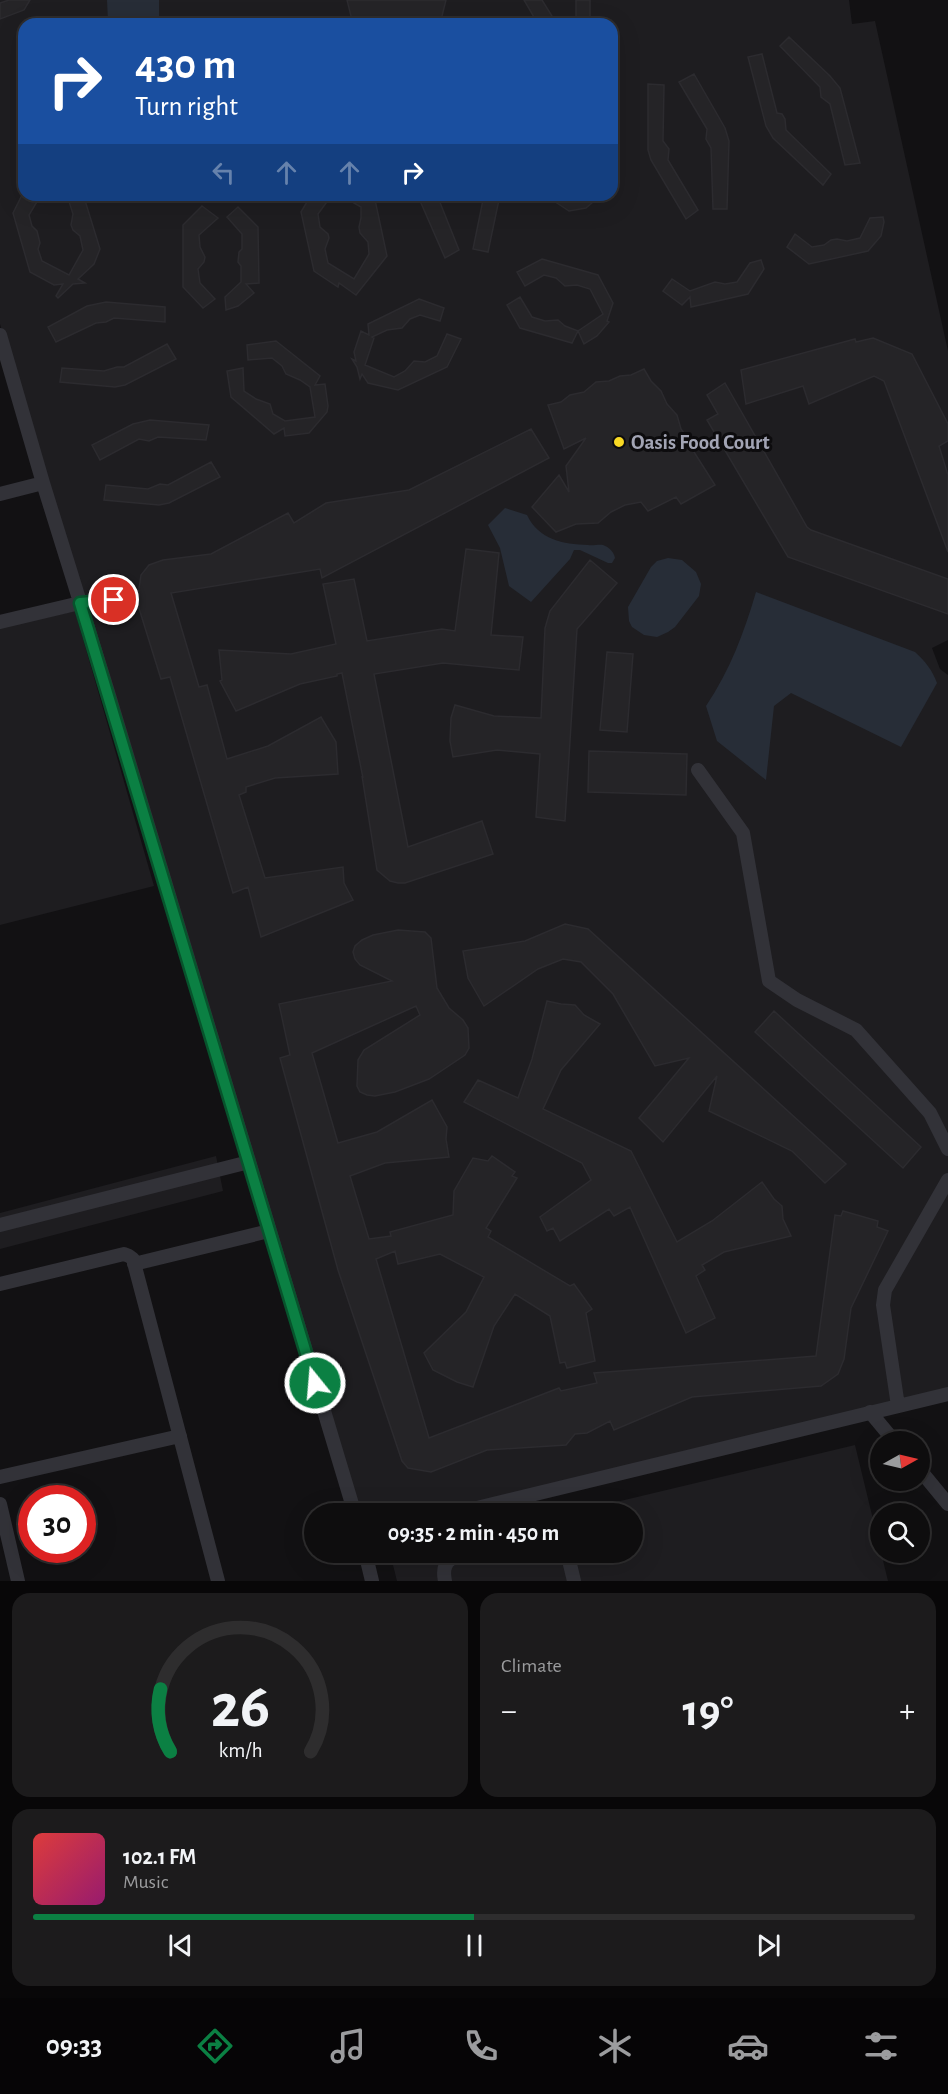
<!DOCTYPE html>
<meta charset="utf-8">
<style>
body{margin:0;font-family:"Alegreya Sans",sans-serif;background:#1c1b1c;color:#f1f3f6;height:100vh;display:flex;flex-direction:column;font-size:22px;white-space:nowrap}
*{box-sizing:border-box;margin:0}
p{font-size:20px;color:#9b9c9e}
.icon{flex:none;width:33px;height:33px;fill:none;stroke:currentColor;stroke-width:2;stroke-linecap:round;stroke-linejoin:round}
.map{position:relative;height:1581px;overflow:hidden}
.panel{display:flex;flex-direction:column;gap:12px;padding:12px;background:#080708;flex:1}
.panel>*{flex:none}
.banner{position:absolute;left:18px;top:18px;width:600px;height:183px;border-radius:18px;box-shadow:0 6px 24px #0002,0 0 0 2px #2e2d2e;background:#1a4fa0;color:#fff;overflow:hidden}
.needle{width:39px;rotate:82deg}
.controls{position:absolute;left:870px;top:1431px;display:grid;gap:12px}
.controls a{display:grid;place-items:center;width:60px;height:60px;border-radius:50%;background:#0e0d0e;box-shadow:0 6px 24px #0002,0 0 0 2px #2e2d2e;font-size:30px}
.speed{position:absolute;left:18px;top:1485px;display:flex;gap:12px;font-size:30px;font-weight:700;text-align:center}
.speed>*{display:grid;place-content:center;width:78px;height:78px;border-radius:50%;background:#0e0d0e;box-shadow:0 6px 24px #0002,0 0 0 2px #2e2d2e;line-height:1}
.speed .limit{border:9px solid #d22;background:#fff;color:#111}
.pin{position:absolute;display:grid;place-items:center;width:51px;height:51px;color:#fff;margin:-26px;border:3px solid #fff;border-radius:50%;box-shadow:0 2px 6px #0007}
.me{position:absolute;width:66px;margin:-33px;rotate:343deg;stroke-linejoin:round;filter:drop-shadow(0 0 4px #0008)}
.turn{display:flex;align-items:center;gap:21px;height:126px;padding:0 18px;font-size:27px}
.turn .icon{width:78px;height:78px;stroke-width:2.5}
.turn b{display:block;font-size:42px;line-height:51px}
.lanes{display:flex;align-items:center;height:57px;padding:0 18px;background:#0003;justify-content:center;gap:30px;direction:ltr}
.lanes .off{opacity:.35}
.big{font-size:45px;font-weight:700;line-height:1.1}
.panel .card{flex:1;display:flex;flex-direction:column;justify-content:center;gap:9px;min-width:0;padding:0 21px;border-radius:18px;background:#1c1b1c}
.panel .dial{align-items:center;gap:0}
.dial svg{height:156px;overflow:visible;fill:none;stroke:#2e2d2e;stroke-width:7;stroke-linecap:round;text-anchor:middle}
.dial text{fill:#f1f3f6;stroke:none}
.song{display:flex;align-items:center;gap:18px}
.cover{width:72px;height:72px;border-radius:9px;background:linear-gradient(135deg,hsl(0 70% 55%),hsl(320 70% 35%))}
.played{height:6px;border-radius:3px;background:linear-gradient(90deg,#0b8043 50%,#2e2d2e 50%)}
.keys{display:flex;justify-content:space-around;direction:ltr}
.heat{display:flex;justify-content:space-between;align-items:center;font-size:33px;direction:ltr}
.panel .tiles{flex:1;display:grid;gap:12px;grid-template-columns:1fr 1fr}
.card:last-child{grid-column:span 2}
.trip{position:absolute;left:304px;top:1503px;width:339px;height:60px;border-radius:30px;background:#0e0d0e;box-shadow:0 6px 24px #0002,0 0 0 2px #2e2d2e;font-weight:700;line-height:60px;text-align:center}
.menu{display:flex;height:96px;justify-content:space-around;align-items:center;background:#060506;color:#9b9c9e}
.menu .icon{width:42px;height:42px}
.menu .current{color:#0b8043}
.menu b{font-size:27px;color:#f1f3f6}
.map>svg:first-child{display:block}
.built{fill:#1e1d20;fill-rule:evenodd}
.water{fill:#272d37}
.building{fill:#252427;stroke:#2c2b2f;stroke-width:1.5}
.lines{fill:none;stroke-linecap:round;stroke-linejoin:round}
.minor{stroke:#323238;stroke-width:14}
.route-casing{stroke:#07532c;stroke-width:15}
.route{stroke:#0b8043;stroke-width:10}
.poi-dot{fill:#f9d924;stroke:#0d0c0e;stroke-width:2}
.labels{text-anchor:middle;dominant-baseline:central;stroke-width:6;stroke-linejoin:round;paint-order:stroke}
.poi-label{font-size:21px;font-weight:bold;fill:#a2a4b4;stroke:#0d0c0e;text-anchor:start}
</style>
<div class="map">
<svg width="948" height="1581" viewBox="0 0 948 1581">
<rect width="100%" height="100%" fill="#121113"/>
<path class="built" d="M0,0H849L852,24L875,21L948,351V640L932,648L940,669L948,675V1396L427,1513H360L82,599L0,324ZM24,24H612V195H24Z
M75,611L154,886L0,925V628Z
M216,1156L223,1191L0,1249V1213Z
M855,1445L888,1581H397L391,1557L408,1552H633V1514L570,1513Z"/>
<path class="water" d="M107,0H159V19L108,21Z
M505,508L527,515C539,540 563,544 588,545C593,546 599,544 603,545C609,547 614,552 615,558L612,563H608L580,550H574L570,559L531,602L509,586L500,548L488,525Z
M668,558L682,560L696,572L701,584L699,596L675,627L668,632L657,637L644,635L632,627L629,621L628,607L651,567L657,561Z
M756,592L915,652C926,662 932,670 937,683L901,747L791,693L774,706L766,780L717,741L706,706C730,670 744,633 756,592Z"/>
<path class="building" d="M9,0H30L24,10L0,19V3Z
M347,0H446L440,24H353Z
M524,0H542L557,24H538Z
M576,0H590V23L576,21Z
M789,37L830,76L840,88L860,163L845,165L830,104L821,97L820,87L780,46Z
M762,54L777,113L782,114L785,119L786,130L831,174L823,185L773,138L766,126L748,57Z
M694,74L725,128L729,141L727,209H713L711,148L706,139L707,129L679,82Z
M648,84L664,85L663,141L669,149L668,160L698,210L686,219L651,160L648,150Z
M22,195H41L29,215L32,226L37,231L40,243L38,249L42,261L69,275L83,250L80,236L73,230L71,225L73,214L67,195H77L79,198L84,197L100,249L94,264L78,279L85,283L73,284L58,298L56,296L63,284L54,285L30,272L13,213Z
M311,195H332L318,214L320,227L328,234L329,238L325,249L328,263L354,279L369,254L368,242L360,233L359,227L361,218V207L340,195H374L387,256L356,295L339,283L338,287L314,271L301,212Z
M420,195H437L459,250L445,258L421,203Z
M484,195H500L488,252L473,249Z
M545,195H601L586,208L569,211Z
M202,206L218,218L199,235L200,247L205,257L204,262L198,269L200,283L215,299L203,308L183,287V225Z
M238,207L258,227L259,283L246,284L254,293L238,306L226,310L225,297L241,282V266L238,262L239,252L242,249V234L227,217Z
M883,217L884,222L881,236L868,251L809,264L787,247L795,234L812,247L824,245L831,240L837,239L847,241L860,238L870,218Z
M542,259L598,275L613,303L607,321L609,322L597,336L584,344L578,331L572,343L520,328L507,305L520,297L532,317L545,321L558,320L565,326L578,331L603,314L590,289L577,285L565,286L556,278L544,275L525,286L517,272Z
M761,260L764,269L748,294L691,307L690,297L682,305L663,291L672,279L690,291L715,282L725,284L737,282L750,263Z
M419,299L444,308L440,321L420,315L410,319L402,328L387,330L372,337L374,338L365,365L394,377L405,371L414,361L425,362L437,356L447,334L461,339L447,367L398,390L368,383L362,374L360,379L357,367L352,359L356,361L354,352L361,331L369,335L368,324Z
M106,302L165,307V322L114,318L106,322L96,323L56,342L48,327L87,306Z
M873,338L912,354L948,424V441L939,446L948,475V552L884,381L874,376L809,404L803,386L746,404L741,370L855,339L856,342Z
M276,341L320,376L315,385L325,384L328,406L327,412L309,433L285,436L284,428L274,434L231,397L227,371L243,368L244,391L256,399L270,404L273,414L285,421L315,417L310,387L300,380L286,374L282,366L272,358L248,360L247,345Z
M167,344L176,359L125,385L115,387L60,382L62,368L104,371L117,367H124Z
M644,369L651,381L661,391L667,404L677,415L681,429L689,440L687,441L715,485L681,504L676,497L648,511L641,502L625,505L611,512L598,523L576,524L556,532L532,507L559,475L569,492L566,466L586,438L564,449L548,405L561,402L570,395L584,392L596,382L609,381L620,376L631,375Z
M725,383L807,527L811,530L948,579V614L788,557L707,420L718,414L707,395Z
M150,420L209,425L206,440L158,437L149,441L139,439L100,460L92,445L133,424Z
M531,429L549,458L322,578L320,569L171,593L199,687L207,685L227,759L268,746L321,717L336,742L338,774L275,778L246,787V792L239,795L265,878L343,867L344,883L353,900L261,937L248,887L233,893L170,677L161,679L137,602L141,575L149,565L163,560L211,554L288,513L294,523L326,503L409,490Z
M211,462L220,477L169,503L159,505L104,500L106,485L148,489L160,484L168,485Z
M466,549L499,553L491,635L523,637L519,670L443,663L374,674L408,847L482,821L493,854L405,883H398L390,881L377,870L362,776L363,778L342,673L337,674V676L300,684L236,711L220,681L222,680L219,650L291,654L336,644L323,584L354,579L367,641L442,629L455,631Z
M590,560L617,583L577,629L565,821L536,817L540,754L497,750L453,757L450,741L451,718L455,705L494,716L541,718L545,628L550,611Z
M607,652L633,654L627,732L600,730Z
M589,751L687,754L686,795L588,792Z
M565,924L588,929L846,1164L825,1183L792,1151L709,1111L717,1076L663,1142L639,1118L689,1058L655,1066L613,994L581,962L563,959L538,969L484,1006L468,978L463,951L525,941Z
M398,930L425,932L431,938L437,988L449,1008L463,1020L468,1028L469,1048L465,1055L429,1079L395,1092L375,1096L367,1095L360,1092L357,1086L358,1060L364,1050L420,1015L416,1006L312,1053L338,1143L377,1132L432,1100L447,1127L446,1139L449,1157L385,1163L350,1176L369,1239L391,1236L390,1232L453,1215L454,1191L473,1158L488,1161L492,1156L515,1172L512,1176L517,1178L486,1228L491,1231L488,1237L570,1286L574,1284L592,1309L586,1313L595,1361L567,1368L565,1362L560,1363L550,1316L515,1294L494,1326L473,1387L457,1382L433,1370L424,1353L466,1312L484,1277L440,1254L398,1264L395,1251L376,1259L429,1438L559,1388L561,1391L597,1383L594,1373L816,1356L835,1215L841,1216L843,1211L878,1221L877,1227L888,1231L851,1308L844,1359L838,1374L821,1386L692,1397L614,1430L610,1421L587,1433L575,1434L566,1445L487,1450L431,1472L408,1468L402,1461L338,1270L280,1058L290,1055L279,1004L392,981L360,965L355,959L353,952L355,946L362,940L373,935Z
M547,1001L561,1004L575,1005L584,1015L600,1024L561,1070L543,1109L631,1151L677,1242L712,1221L762,1182L774,1199L782,1206L783,1219L791,1236L724,1252L702,1265L705,1270L696,1276L715,1318L686,1333L630,1207L614,1216L609,1209L560,1241L553,1228L547,1231L540,1217L591,1180L582,1163L464,1102L478,1080L518,1098L532,1059Z
M774,1011L921,1147L903,1168L755,1032Z"/>
<g class="lines">
<path class="minor" d="M0,335L43,483L108,692L355,1514
M0,494L43,483
M0,622L80,603L114,600
M698,770L743,833L769,981L797,1000L856,1030L930,1113L948,1149
M0,1225L249,1162
M134,1264L269,1231
M0,1284L124,1254L129,1256L133,1259L218,1581
M898,1406L883,1305L885,1290L948,1180
M870,1412L895,1442
M920,1470L948,1504
M0,1477L180,1436
M0,1504L18,1581
M452,1514L948,1394
M365,1552L372,1581
M567,1552L574,1581
M445,1581C439,1553 463,1556 483,1552"/>
</g>
<g class="lines">
<defs>
<path id="route" d="M114,600L80,603L315,1383"/>
</defs>
<use href="#route" class="route-casing"/>
<use href="#route" class="route"/>
</g>
<circle class="poi-dot" cx="619" cy="442" r="6"/>
<g class="labels">
<g class="poi-label">
<text x="631" y="442">Oasis Food Court</text>
</g>
</g>
</svg>
<div class="controls">
<a><svg class="needle" viewBox="-14 -14 28 28"><path d="M0-13l5 13h-10z" fill="#e53935"/><path d="M0 13l5-13h-10z" fill="#9b9c9e"/></svg></a>
<a><svg class="icon" aria-label="search" viewBox="0 0 24 24"><circle cx="10" cy="10" r="6"/><path d="M15 15l6 6"/></svg></a>
</div>
<div class="speed"><div class="limit">30</div></div>
<div class="pin" style="left:114px;top:600px;background:#d93025"><svg class="icon" aria-label="arrive" viewBox="0 0 24 24"><path d="M6 21V4h12l-3 4 3 4H6"/></svg></div>
<svg class="me" style="left:315px;top:1383px" viewBox="-20 -20 40 40"><circle r="17" fill="#0b8043" stroke="#fff" stroke-width="3"/><path d="M0-11L8 9 0 5-8 9z" fill="#fff"/></svg>
<div class="trip">09:35 · 2 min · 450 m</div>
<div class="banner">
<div class="turn"><svg class="icon" aria-label="right" viewBox="0 0 24 24"><path d="M7 20v-9h11M14 6l5 5-5 5"/></svg><div><b>430 m</b>Turn right</div></div>
<div class="lanes"><svg class="icon off" aria-label="left" viewBox="0 0 24 24"><path d="M17 20v-9H6M10 6l-5 5 5 5"/></svg><svg class="icon off" aria-label="ahead" viewBox="0 0 24 24"><path d="M12 20V5M6 11l6-6 6 6"/></svg><svg class="icon off" aria-label="ahead" viewBox="0 0 24 24"><path d="M12 20V5M6 11l6-6 6 6"/></svg><svg class="icon" aria-label="right" viewBox="0 0 24 24"><path d="M7 20v-9h11M14 6l5 5-5 5"/></svg></div>
</div>
</div>
<section class="panel">
<div class="tiles">
<div class="card dial"><svg viewBox="0 0 100 80">
<path d="M14 69A42 42 0 1 1 86 69"/>
<path d="M14 69A42 42 0 0 1 9 37" stroke="#0b8043"/>
<text x="50" y="56" font-size="32" font-weight="700">26</text>
<text x="50" y="72" font-size="11">km/h</text>
</svg></div>
<div class="card"><p>Climate</p>
<div class="heat"><a>−</a><b class="big">19°</b><a>+</a></div>
</div>
<div class="card">
<div class="song"><i class="cover"></i><div><b>102.1 FM</b><p>Music</p></div></div>
<div class="played"></div>
<div class="keys"><svg class="icon" aria-label="previous" viewBox="0 0 24 24"><path d="M18 5L8 12l10 7zM5 5v14"/></svg><svg class="icon" aria-label="pause" viewBox="0 0 24 24"><path d="M8 5v14M16 5v14"/></svg><svg class="icon" aria-label="next" viewBox="0 0 24 24"><path d="M6 5l10 7-10 7zM19 5v14"/></svg></div>
</div>
</div>
</section>
<nav class="menu">
<b>09:33</b>
<svg class="icon current" aria-label="directions" viewBox="0 0 24 24"><path d="M12 3l9 9-9 9-9-9zM9 14v-3h6M13 9l2 2-2 2"/></svg>
<svg class="icon" aria-label="music" viewBox="0 0 24 24"><path d="M9 18V5l10-2v13"/><circle cx="6" cy="18" r="3"/><circle cx="16" cy="16" r="3"/></svg>
<svg class="icon" aria-label="phone" viewBox="0 0 24 24"><path d="M5 4h4l2 5-3 2q2 4 5 5l2-3 5 2v4C11 20 4 13 5 4z"/></svg>
<svg class="icon" aria-label="climate" viewBox="0 0 24 24"><path d="M12 3v18M4 7l16 10M4 17L20 7"/></svg>
<svg class="icon" aria-label="car" viewBox="0 0 24 24"><path d="M5 17H2v-5l4-1 3-4h7l3 4 3 1v5h-3M9 17h6M6 11h13"/><circle cx="7" cy="17" r="2"/><circle cx="17" cy="17" r="2"/></svg>
<svg class="icon" aria-label="filters" viewBox="0 0 24 24"><path d="M4 7h16M4 17h16"/><circle cx="9" cy="7" r="2"/><circle cx="15" cy="17" r="2"/></svg>
</nav>
